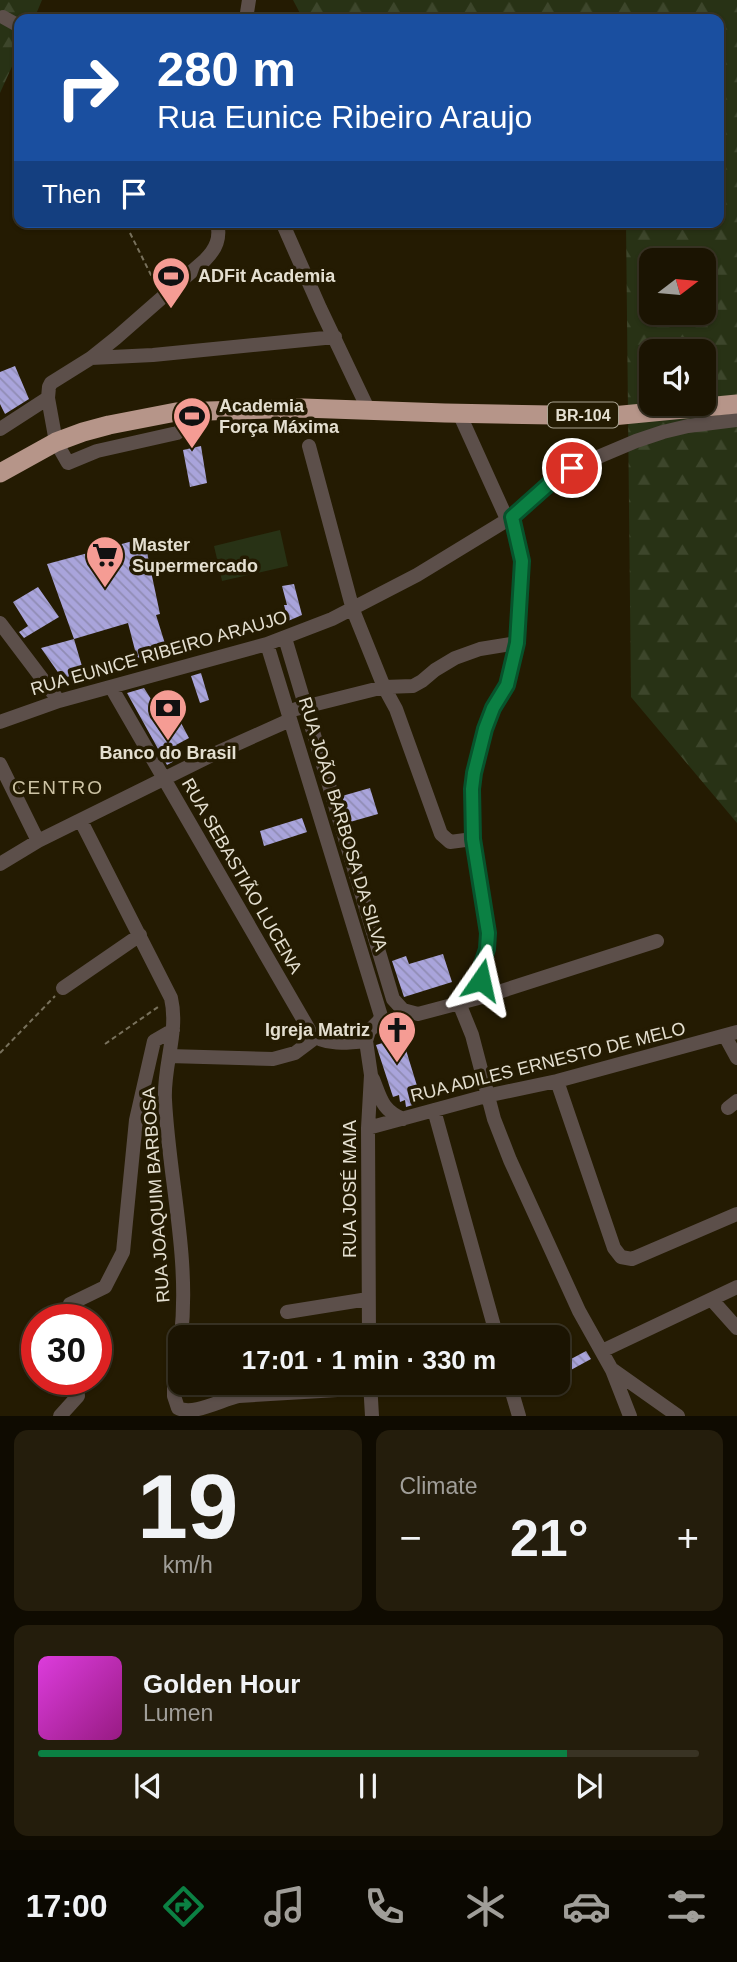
<!DOCTYPE html>
<meta charset="utf-8">
<style>
body{margin:0;font-family:Helvetica,sans-serif;background:#241d0c;color:#f1f3f6;height:100vh;display:flex;flex-direction:column;font-size:26px;white-space:nowrap}
*{box-sizing:border-box;margin:0}
p{font-size:23px;color:#a09e99}
.icon{flex:none;width:38px;height:38px;fill:none;stroke:currentColor;stroke-width:2;stroke-linecap:round;stroke-linejoin:round}
.map{position:relative;height:1416px;overflow:hidden}
.details{display:flex;flex-direction:column;gap:14px;padding:14px;background:#0f0b01;flex:1}
.details>*{flex:none}
.hud{position:absolute;left:14px;top:14px;width:710px;height:214px;border-radius:14px;box-shadow:0 2px 5px #0004,0 0 0 2px #393324;background:#1a4fa0;color:#fff;overflow:hidden}
.needle{width:46px;rotate:74deg}
.buttons{position:absolute;left:639px;top:248px;display:grid;gap:14px}
.buttons a{display:grid;place-items:center;width:77px;height:77px;border-radius:14px;background:#1b1402;box-shadow:0 2px 5px #0004,0 0 0 2px #393324;font-size:35px}
.speed{position:absolute;left:21px;top:1304px;display:flex;gap:14px;font-size:35px;font-weight:700;text-align:center}
.speed>*{display:grid;place-content:center;width:91px;height:91px;border-radius:50%;background:#1b1402;box-shadow:0 2px 5px #0004,0 0 0 2px #393324;line-height:1}
.speed .limit{border:10px solid #d22;background:#fff;color:#111}
.pin{position:absolute;display:grid;place-items:center;width:60px;height:60px;color:#fff;margin:-30px;border:4px solid #fff;border-radius:50%;box-shadow:0 2px 7px #0007}
.me{position:absolute;width:77px;margin:-38px;rotate:11deg;stroke-linejoin:round;filter:drop-shadow(0 0 5px #0008)}
.turn{display:flex;align-items:center;gap:24px;height:147px;padding:0 28px;font-size:32px}
.turn .icon{width:91px;height:91px;stroke-width:2.5}
.turn b{display:block;font-size:49px;line-height:60px}
.then{display:flex;align-items:center;height:66px;padding:0 28px;background:#0003;gap:14px;font-size:26px}
.big{font-size:52px;font-weight:600;line-height:1.1}
.details .widget{flex:1;display:flex;flex-direction:column;justify-content:center;gap:10px;min-width:0;padding:0 24px;border-radius:14px;background:#241d0c}
.details .dial{align-items:center;gap:0}
.dial b{font-size:91px;line-height:1}
.song{display:flex;align-items:center;gap:21px}
.cover{width:84px;height:84px;border-radius:10px;background:linear-gradient(135deg,hsl(300 70% 55%),hsl(310 70% 35%))}
.played{height:7px;border-radius:4px;background:linear-gradient(90deg,#0b8043 80%,#393324 80%)}
.keys{display:flex;justify-content:space-around;direction:ltr}
.heat{display:flex;justify-content:space-between;align-items:center;font-size:38px;direction:ltr}
.details .tiles{flex:1;display:grid;gap:14px;grid-template-columns:1fr 1fr}
.widget:last-child{grid-column:span 2}
.trip{position:absolute;left:168px;top:1325px;width:402px;height:70px;border-radius:14px;background:#1b1402;box-shadow:0 2px 5px #0004,0 0 0 2px #393324;font-weight:600;line-height:70px;text-align:center}
.menu{display:flex;height:112px;justify-content:space-around;align-items:center;background:#0b0801;color:#a09e99}
.menu .icon{width:49px;height:49px}
.menu .on{color:#0b8043}
.menu b{font-size:32px;color:#f1f3f6}
.map>svg:first-child{display:block}
.forest{fill:url(#forest-firs);fill-rule:evenodd}
.pitch{fill:#283215}
.building{fill:url(#building-back-hatch)}
.lines{fill:none;stroke-linecap:round;stroke-linejoin:round}
.path{stroke:#78715c;stroke-width:2;stroke-dasharray:5 3.5;stroke-linecap:butt}
.minor{stroke:#5c4f4a;stroke-width:14}
.highway{stroke:#b69589;stroke-width:19}
.route-casing{stroke:#07532c;stroke-width:18}
.route{stroke:#0b8043;stroke-width:12}
.labels{text-anchor:middle;dominant-baseline:central;stroke-width:7;stroke-linejoin:round;paint-order:stroke}
.shield{fill:#241b02;stroke:#aaa492;stroke-width:2}
.shield-label{font-size:16px;font-weight:bold;fill:#e4dfd0}
.poi-label{font-size:18px;font-weight:bold;fill:#e4dfd0;stroke:#241b02;text-anchor:start}
.street-label{font-size:18px;fill:#e4dfd0;stroke:#241b02}
.neighbourhood-label{font-size:19px;letter-spacing:2px;fill:#cdc3a4;stroke:#241b02}
</style>
<div class="map">
<svg width="737" height="1416" viewBox="0 0 737 1416">
<defs>
<pattern id="forest-firs" width="22" height="20" patternUnits="userSpaceOnUse" patternTransform="scale(1.75)"><rect width="22" height="20" fill="#283215"/><path d="M5 1l3.5 6h-7zM16 11l3.5 6h-7z" fill="#3d462b"/></pattern>
<pattern id="building-back-hatch" width="6" height="6" patternUnits="userSpaceOnUse" patternTransform="scale(1.75)"><rect width="6" height="6" fill="#a9a4db"/><path d="M-1 5l2 2M0 0l6 6M5-1l2 2" fill="none" stroke="#908cb4"/></pattern>
</defs>
<rect width="100%" height="100%" fill="#241b02"/>
<path class="forest" d="M0,0H42L34,19H19V51L0,93Z
M293,0H737V823L631,697L626,222H719V19H303ZM651,261H704V313H651ZM651,352H704V404H651Z"/>
<path class="pitch" d="M280,530L288,566L222,581L214,546Z"/>
<path class="building" d="M15,366L29,399L5,414L0,404V372Z
M201,446L207,483L190,487L183,450Z
M144,538L160,614L156,615L167,650L137,658L128,623L74,639L47,564Z
M294,584L302,615L288,621L284,605H287L282,586Z
M38,587L59,617L24,638L19,632L28,626L13,602Z
M74,639L84,673L62,678L41,648Z
M201,673L209,700L200,703L191,676Z
M144,688L151,699L155,697L171,728L181,723L189,738L176,745L180,751L175,754L178,759L167,765L127,693Z
M370,788L378,814L350,822L342,796Z
M302,818L307,832L264,846L260,831Z
M443,954L452,982L404,997L392,961L406,956L409,964Z
M402,1037L418,1089L412,1091L416,1104L406,1107L405,1100L400,1102L399,1095L393,1097L376,1045Z
M586,1351L591,1359L558,1377V1366Z"/>
<g class="lines">
<path class="path" d="M130,233L156,285
M105,1044L158,1007
M0,1053L55,996"/>
<path class="minor" d="M3,17L19,26
M246,19L249,0
M282,222L320,308L369,411
M91,358L153,355L335,337
M209,411L177,433L97,451L68,463L56,442L48,398L49,387L51,383L91,358L116,338L205,260C216,249 221,238 217,222
M459,413L507,519
M0,429L48,398
M309,446L353,610L384,687L396,709L441,834L450,842L473,839
M0,623L59,701
M285,638L393,999L403,1010L418,1014L486,996L657,941
M267,644L381,1016L379,1021L369,1031L366,1041L371,1075L368,1128L369,1337
M111,687L311,1033C323,1046 349,1043 366,1041
M296,709L384,687L413,686L422,681L435,670L455,658L480,649L517,643
M0,722L59,701L267,644L332,619L417,575L512,517L549,484L572,468L636,441L663,432L688,426L737,420
M0,764L38,841
M81,821L171,998C179,1032 163,1066 165,1100C169,1179 190,1257 181,1337
M0,864L38,841L212,755L290,720
M63,988L140,935
M486,996L480,970L487,949L488,933L473,839L472,789L474,773L485,729L493,708L507,685L517,643L522,561L512,517
M459,1003L472,1035L494,1119L510,1160L579,1311L612,1370L630,1416
M725,1036L737,1058
M169,1056L273,1059L295,1053L315,1038
M373,1079C381,1099 382,1110 403,1119
M557,1081L614,1248L621,1257L632,1259L737,1214
M728,1108L737,1101
M434,1110L497,1337
M368,1128L486,1096L557,1081L737,1032
M712,1300L737,1328
M287,1312L368,1299
M72,1320L70,1304L105,1287L123,1252L136,1120L154,1041L173,1030
M180,1343L174,1387V1396L178,1408C193,1416 221,1400 239,1396L371,1388
M602,1351L737,1287
M613,1370L678,1416
M370,1382L372,1416
M509,1382L519,1416
M60,1416L78,1396L76,1379"/>
<path class="highway" d="M0,473L56,442L83,432L109,425L176,412L303,408L445,413L612,416L737,404"/>
</g>
<g class="lines">
<defs>
<path id="route" d="M481,980L480,970L487,949L488,933L473,839L472,789L474,773L485,729L493,708L507,685L517,643L522,561L512,517L549,484L572,468"/>
</defs>
<use href="#route" class="route-casing"/>
<use href="#route" class="route"/>
</g>
<defs>
<symbol id="stadium-pin" viewBox="-11 -11 22 30"><path d="M0 17L-7.5 6A9.5 9.5 0 1 1 7.5 6Z" fill="#f59c94" stroke="#241b02"/><path d="M0-5a6.5 5 0 1 0 0 10a6.5 5 0 1 0 0-10ZM-3.5-1.8h7v3.6h-7Z" fill="#111"/></symbol>
<symbol id="supermarket-pin" viewBox="-11 -11 22 30"><path d="M0 17L-7.5 6A9.5 9.5 0 1 1 7.5 6Z" fill="#f59c94" stroke="#241b02"/><path d="M-6-5.5h2.5l.6 2H6L4.5 2H-2.5L-4.4-4H-6ZM-1.5 3.2a1.3 1.3 0 1 0 .1 0ZM3 3.2a1.3 1.3 0 1 0 .1 0Z" fill="#111"/></symbol>
<symbol id="bank-pin" viewBox="-11 -11 22 30"><path d="M0 17L-7.5 6A9.5 9.5 0 1 1 7.5 6Z" fill="#f59c94" stroke="#241b02"/><path d="M-6-4H6V4H-6ZM0-2.3a2.3 2.3 0 1 0 0 4.6a2.3 2.3 0 1 0 0-4.6Z" fill="#111"/></symbol>
<symbol id="church-pin" viewBox="-11 -11 22 30"><path d="M0 17L-7.5 6A9.5 9.5 0 1 1 7.5 6Z" fill="#f59c94" stroke="#241b02"/><path d="M-1.2-6h2.4v3.5h3.3v2.4h-3.3V6h-2.4V-.1h-3.3v-2.4h3.3Z" fill="#111"/></symbol>
</defs>
<g fill-rule="evenodd">
<use href="#stadium-pin" x="149" y="254" width="44" height="60"/>
<use href="#stadium-pin" x="170" y="394" width="44" height="60"/>
<use href="#supermarket-pin" x="83" y="533" width="44" height="60"/>
<use href="#bank-pin" x="146" y="686" width="44" height="60"/>
<use href="#church-pin" x="375" y="1008" width="44" height="60"/>
</g>
<g class="labels">
<rect class="shield" x="548" y="402.5" width="70" height="25" rx="5"/>
<g class="shield-label">
<text x="583" y="415">BR-104</text>
</g>
<g class="poi-label">
<text x="198" y="276">ADFit Academia</text>
<text x="219" y="406">Academia<tspan x="219" dy="21">Força Máxima</tspan></text>
<text x="132" y="545">Master<tspan x="132" dy="21">Supermercado</tspan></text>
<text x="168" y="753" text-anchor="middle">Banco do Brasil</text>
<text x="370" y="1030" text-anchor="end">Igreja Matriz</text>
</g>
<g class="street-label">
<text transform="translate(159 653) rotate(-16)">RUA EUNICE RIBEIRO ARAUJO</text>
<text transform="translate(343 824) rotate(73)">RUA JOÃO BARBOSA DA SILVA</text>
<text transform="translate(242 876) rotate(60)">RUA SEBASTIÃO LUCENA</text>
<text transform="translate(548 1062) rotate(-14)">RUA ADILES ERNESTO DE MELO</text>
<text transform="translate(350 1189) rotate(-90)">RUA JOSÉ MAIA</text>
<text transform="translate(156 1195) rotate(-94)">RUA JOAQUIM BARBOSA</text>
</g>
<g class="neighbourhood-label">
<text x="58" y="787">CENTRO</text>
</g>
</g>
</svg>
<div class="buttons">
<a><svg class="needle" viewBox="-14 -14 28 28"><path d="M0-13l5 13h-10z" fill="#e53935"/><path d="M0 13l5-13h-10z" fill="#a09e99"/></svg></a>
<a><svg class="icon" aria-label="sound" viewBox="0 0 24 24"><path d="M4 9h4l5-4v14l-5-4H4zM17 9q2 3 0 6"/></svg></a>
</div>
<div class="speed"><div class="limit">30</div></div>
<div class="pin" style="left:572px;top:468px;background:#d93025"><svg class="icon" aria-label="arrive" viewBox="0 0 24 24"><path d="M6 21V4h12l-3 4 3 4H6"/></svg></div>
<svg class="me" style="left:481px;top:980px" viewBox="-20 -20 40 40"><path d="M0-17L14 15 0 8-14 15z" fill="#0b8043" stroke="#fff" stroke-width="4"/></svg>
<div class="trip">17:01 · 1 min · 330 m</div>
<div class="hud">
<div class="turn"><svg class="icon" aria-label="right" viewBox="0 0 24 24"><path d="M7 20v-9h11M14 6l5 5-5 5"/></svg><div><b>280 m</b>Rua Eunice Ribeiro Araujo</div></div>
<div class="then">Then<svg class="icon" aria-label="arrive" viewBox="0 0 24 24"><path d="M6 21V4h12l-3 4 3 4H6"/></svg></div>
</div>
</div>
<section class="details">
<div class="tiles">
<div class="widget dial"><b>19</b><p>km/h</p></div>
<div class="widget"><p>Climate</p>
<div class="heat"><a>−</a><b class="big">21°</b><a>+</a></div>
</div>
<div class="widget">
<div class="song"><i class="cover"></i><div><b>Golden Hour</b><p>Lumen</p></div></div>
<div class="played"></div>
<div class="keys"><svg class="icon" aria-label="previous" viewBox="0 0 24 24"><path d="M18 5L8 12l10 7zM5 5v14"/></svg><svg class="icon" aria-label="pause" viewBox="0 0 24 24"><path d="M8 5v14M16 5v14"/></svg><svg class="icon" aria-label="next" viewBox="0 0 24 24"><path d="M6 5l10 7-10 7zM19 5v14"/></svg></div>
</div>
</div>
</section>
<nav class="menu">
<b>17:00</b>
<svg class="icon on" aria-label="directions" viewBox="0 0 24 24"><path d="M12 3l9 9-9 9-9-9zM9 14v-3h6M13 9l2 2-2 2"/></svg>
<svg class="icon" aria-label="music" viewBox="0 0 24 24"><path d="M9 18V5l10-2v13"/><circle cx="6" cy="18" r="3"/><circle cx="16" cy="16" r="3"/></svg>
<svg class="icon" aria-label="phone" viewBox="0 0 24 24"><path d="M5 4h4l2 5-3 2q2 4 5 5l2-3 5 2v4C11 20 4 13 5 4z"/></svg>
<svg class="icon" aria-label="climate" viewBox="0 0 24 24"><path d="M12 3v18M4 7l16 10M4 17L20 7"/></svg>
<svg class="icon" aria-label="car" viewBox="0 0 24 24"><path d="M5 17H2v-5l4-1 3-4h7l3 4 3 1v5h-3M9 17h6M6 11h13"/><circle cx="7" cy="17" r="2"/><circle cx="17" cy="17" r="2"/></svg>
<svg class="icon" aria-label="filters" viewBox="0 0 24 24"><path d="M4 7h16M4 17h16"/><circle cx="9" cy="7" r="2"/><circle cx="15" cy="17" r="2"/></svg>
</nav>
